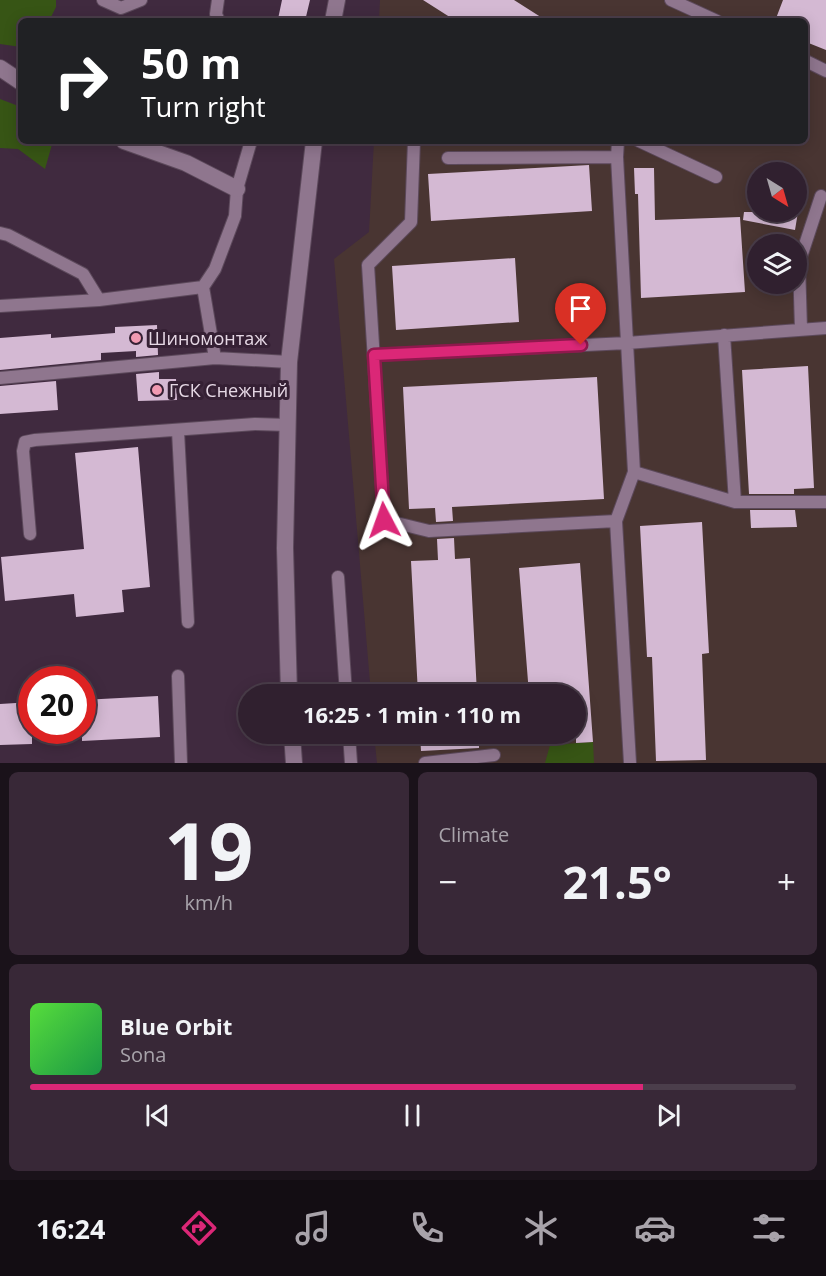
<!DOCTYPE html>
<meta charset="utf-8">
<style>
body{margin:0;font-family:"Open Sans",sans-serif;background:#382837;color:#f1f3f6;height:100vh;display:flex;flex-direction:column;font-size:22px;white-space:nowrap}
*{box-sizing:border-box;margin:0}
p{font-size:20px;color:#a8a3aa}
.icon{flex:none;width:33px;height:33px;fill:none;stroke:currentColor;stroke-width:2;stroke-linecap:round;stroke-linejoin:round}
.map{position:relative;height:763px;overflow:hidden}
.details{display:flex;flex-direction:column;gap:9px;padding:9px;background:#1a121a;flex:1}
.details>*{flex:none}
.top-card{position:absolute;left:18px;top:18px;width:790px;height:126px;border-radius:9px;box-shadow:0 3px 15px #0003,0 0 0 2px #4b3e4b;background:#202124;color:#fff;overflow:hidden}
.needle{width:39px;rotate:143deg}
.fabs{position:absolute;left:747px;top:162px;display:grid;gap:12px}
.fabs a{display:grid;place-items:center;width:60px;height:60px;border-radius:50%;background:#30202f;box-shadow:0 3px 15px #0003,0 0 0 2px #4b3e4b;font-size:30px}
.speed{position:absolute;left:18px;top:666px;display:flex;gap:12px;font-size:30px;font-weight:700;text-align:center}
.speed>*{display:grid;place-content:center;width:78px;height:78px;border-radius:50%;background:#30202f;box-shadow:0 3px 15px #0003,0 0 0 2px #4b3e4b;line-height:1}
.speed .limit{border:9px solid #d22;background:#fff;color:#111}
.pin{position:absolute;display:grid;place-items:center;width:51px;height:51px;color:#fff;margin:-62px -26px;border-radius:50% 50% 50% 0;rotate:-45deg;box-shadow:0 0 6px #0007}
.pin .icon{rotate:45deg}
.me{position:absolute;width:66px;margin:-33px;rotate:356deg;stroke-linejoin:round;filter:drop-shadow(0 0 4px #0008)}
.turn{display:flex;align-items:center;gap:21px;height:126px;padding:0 24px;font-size:27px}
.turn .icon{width:78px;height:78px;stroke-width:2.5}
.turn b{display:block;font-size:42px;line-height:51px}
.big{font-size:45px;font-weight:700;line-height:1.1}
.details .widget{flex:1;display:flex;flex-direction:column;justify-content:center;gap:9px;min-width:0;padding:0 21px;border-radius:9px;background:#382837}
.details .dial{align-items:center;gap:0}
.dial b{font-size:78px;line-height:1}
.song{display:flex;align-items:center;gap:18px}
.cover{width:72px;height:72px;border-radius:9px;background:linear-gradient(135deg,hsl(110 70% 55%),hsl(140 70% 35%))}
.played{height:6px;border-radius:3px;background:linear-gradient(90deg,#db2777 80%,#4b3e4b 80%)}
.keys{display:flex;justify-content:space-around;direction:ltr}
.heat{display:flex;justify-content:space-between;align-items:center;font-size:33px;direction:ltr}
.details .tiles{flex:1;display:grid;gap:9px;grid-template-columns:1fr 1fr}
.widget:last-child{grid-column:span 2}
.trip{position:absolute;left:238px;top:684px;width:348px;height:60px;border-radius:30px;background:#30202f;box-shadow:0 3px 15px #0003,0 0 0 2px #4b3e4b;font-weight:700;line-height:60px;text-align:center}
.tab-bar{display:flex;height:96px;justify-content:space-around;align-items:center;background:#130d13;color:#a8a3aa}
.tab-bar .icon{width:42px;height:42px}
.tab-bar .on{color:#db2777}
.tab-bar b{font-size:27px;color:#f1f3f6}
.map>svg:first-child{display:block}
.industrial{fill:#493532;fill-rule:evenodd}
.green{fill:#375515}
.building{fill:#d4b9d3}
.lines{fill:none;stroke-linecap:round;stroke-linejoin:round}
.service-casing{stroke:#5c495b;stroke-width:14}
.minor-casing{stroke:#5c495b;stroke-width:18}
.tertiary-casing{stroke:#5c495b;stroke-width:18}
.service{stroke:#8f768e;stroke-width:12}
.minor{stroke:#8f768e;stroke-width:16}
.tertiary{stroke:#8f768e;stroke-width:16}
.route-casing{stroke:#8e194d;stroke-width:15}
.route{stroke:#db2777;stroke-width:10}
.poi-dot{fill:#f19ab2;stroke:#352034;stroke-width:2}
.labels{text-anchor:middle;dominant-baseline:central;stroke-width:6;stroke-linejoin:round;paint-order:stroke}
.poi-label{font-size:18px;fill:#e6d8e5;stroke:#352034;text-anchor:start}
</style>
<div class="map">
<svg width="826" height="763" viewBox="0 0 826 763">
<rect width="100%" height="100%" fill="#402a3f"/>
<path class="industrial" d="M380,0H826V763H377L374,734H576V694H371L334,259L369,232L374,141H806V21H379ZM758,172H796V212H758ZM758,244H796V284H758Z"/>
<path class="green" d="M0,0H56V7L49,21H21V47L0,44Z
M0,99L21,107V141H53L45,169L18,149L0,148Z
M593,742L594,763H545L550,745Z"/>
<path class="building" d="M282,0H310L305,21H288L278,19Z
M423,0H514L547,21H456Z
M783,0H826V50L806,42V21H775Z
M589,165L592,211L431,221L428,174Z
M634,168H654L655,220L740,217L745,292L641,298L638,194H635Z
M744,212H798L795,230L743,220Z
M515,258L519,322L396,330L392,266Z
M157,325L158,355L136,357V351L101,353V360L0,370V338L51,334V338L115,333V327Z
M808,366L814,488L794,489V494H749L742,370Z
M159,372V379H176L177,400L138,401L136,374Z
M597,377L604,499L452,507L453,521L436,522L435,508L409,509L403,387Z
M56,381L58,410L0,414V386Z
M138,447L150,587L122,590L124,612L76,617L74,594L5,601L1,557L84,549L75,453Z
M750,510H795L797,527L751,528Z
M702,522L709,653L702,654L706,760L656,761L652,657H647L640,526Z
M454,538L455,559L470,558L477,694H418L411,561L438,560L437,539Z
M580,563L593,742L576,743V694H529L519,568Z
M158,696L160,737L82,741V700Z
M32,702V744L0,745V704Z
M420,734H479V748L421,751Z"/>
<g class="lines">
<defs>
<path id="service" d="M103,0L121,8L141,0
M218,0L216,14L219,21
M671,0L717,21
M806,61L826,71
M414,141L411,222L368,265L384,520L429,531L616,521
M618,141L617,157L634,472L616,521L630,763
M639,141L716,177
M448,158L617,157
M0,233L8,235L83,274L99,300
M0,306L99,300L203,287
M801,329L799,263L821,196
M724,335L735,502
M374,355L627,343L826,328
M215,358L203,287L215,269L235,216L237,189L251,141
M0,378L215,358L289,362
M178,431L188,622
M634,472L735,502H826
M30,534L23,451L25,442L35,440L255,424L288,425
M338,577L346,694
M178,676L181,763
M349,734L351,763
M425,763L494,755"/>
<path id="minor" d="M0,68L21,82
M124,141L186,163L237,189"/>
<path id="tertiary" d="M333,21L337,0
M289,694L285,548L289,362L314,141
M292,734L294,763"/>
</defs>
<use href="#service" class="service-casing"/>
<use href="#minor" class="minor-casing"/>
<use href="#tertiary" class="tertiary-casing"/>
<use href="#service" class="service"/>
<use href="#minor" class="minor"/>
<use href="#tertiary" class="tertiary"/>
</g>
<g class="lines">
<defs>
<path id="route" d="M384,520L374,355L581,345"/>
</defs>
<use href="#route" class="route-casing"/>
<use href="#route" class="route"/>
</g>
<g class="poi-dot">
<circle cx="136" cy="338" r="6"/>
<circle cx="157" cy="390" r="6"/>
</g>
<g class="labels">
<g class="poi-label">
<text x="148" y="338">Шиномонтаж</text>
<text x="169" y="390">ГСК Снежный</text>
</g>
</g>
</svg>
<div class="fabs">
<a><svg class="needle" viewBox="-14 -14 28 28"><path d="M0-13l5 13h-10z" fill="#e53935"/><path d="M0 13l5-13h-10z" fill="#a8a3aa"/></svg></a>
<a><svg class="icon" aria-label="layers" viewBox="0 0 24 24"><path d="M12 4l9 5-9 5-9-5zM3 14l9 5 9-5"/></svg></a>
</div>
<div class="speed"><div class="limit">20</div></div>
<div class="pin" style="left:581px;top:345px;background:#d93025"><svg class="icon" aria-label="arrive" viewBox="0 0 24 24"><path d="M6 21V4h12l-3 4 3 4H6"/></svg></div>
<svg class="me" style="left:384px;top:520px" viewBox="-20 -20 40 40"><path d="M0-17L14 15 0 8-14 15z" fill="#db2777" stroke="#fff" stroke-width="4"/></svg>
<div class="trip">16:25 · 1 min · 110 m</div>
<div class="top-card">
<div class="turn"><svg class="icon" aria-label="right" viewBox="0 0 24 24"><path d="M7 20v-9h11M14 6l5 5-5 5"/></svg><div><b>50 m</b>Turn right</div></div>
</div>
</div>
<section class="details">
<div class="tiles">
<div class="widget dial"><b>19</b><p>km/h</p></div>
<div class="widget"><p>Climate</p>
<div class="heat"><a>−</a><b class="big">21.5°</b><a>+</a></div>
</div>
<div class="widget">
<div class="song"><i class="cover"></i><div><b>Blue Orbit</b><p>Sona</p></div></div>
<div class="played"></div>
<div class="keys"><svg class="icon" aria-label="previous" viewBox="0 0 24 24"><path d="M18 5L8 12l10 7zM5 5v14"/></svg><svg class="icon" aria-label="pause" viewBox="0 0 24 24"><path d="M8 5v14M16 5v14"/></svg><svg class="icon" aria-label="next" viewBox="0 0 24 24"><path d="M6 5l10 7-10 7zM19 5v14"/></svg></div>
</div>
</div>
</section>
<nav class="tab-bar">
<b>16:24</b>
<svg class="icon on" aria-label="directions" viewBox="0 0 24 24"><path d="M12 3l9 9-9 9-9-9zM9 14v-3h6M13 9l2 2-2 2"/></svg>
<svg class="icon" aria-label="music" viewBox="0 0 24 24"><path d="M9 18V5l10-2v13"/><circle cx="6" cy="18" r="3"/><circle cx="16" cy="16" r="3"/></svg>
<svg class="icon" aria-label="phone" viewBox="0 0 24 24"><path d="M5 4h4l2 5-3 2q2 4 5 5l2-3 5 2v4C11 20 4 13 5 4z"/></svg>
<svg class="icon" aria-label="climate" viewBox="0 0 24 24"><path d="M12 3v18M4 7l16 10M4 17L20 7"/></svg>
<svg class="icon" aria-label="car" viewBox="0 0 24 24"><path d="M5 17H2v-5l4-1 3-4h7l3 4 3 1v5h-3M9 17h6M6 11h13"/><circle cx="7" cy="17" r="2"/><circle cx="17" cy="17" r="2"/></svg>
<svg class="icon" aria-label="filters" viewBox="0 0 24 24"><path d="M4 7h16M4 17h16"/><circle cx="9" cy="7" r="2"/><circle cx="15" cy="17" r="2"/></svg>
</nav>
